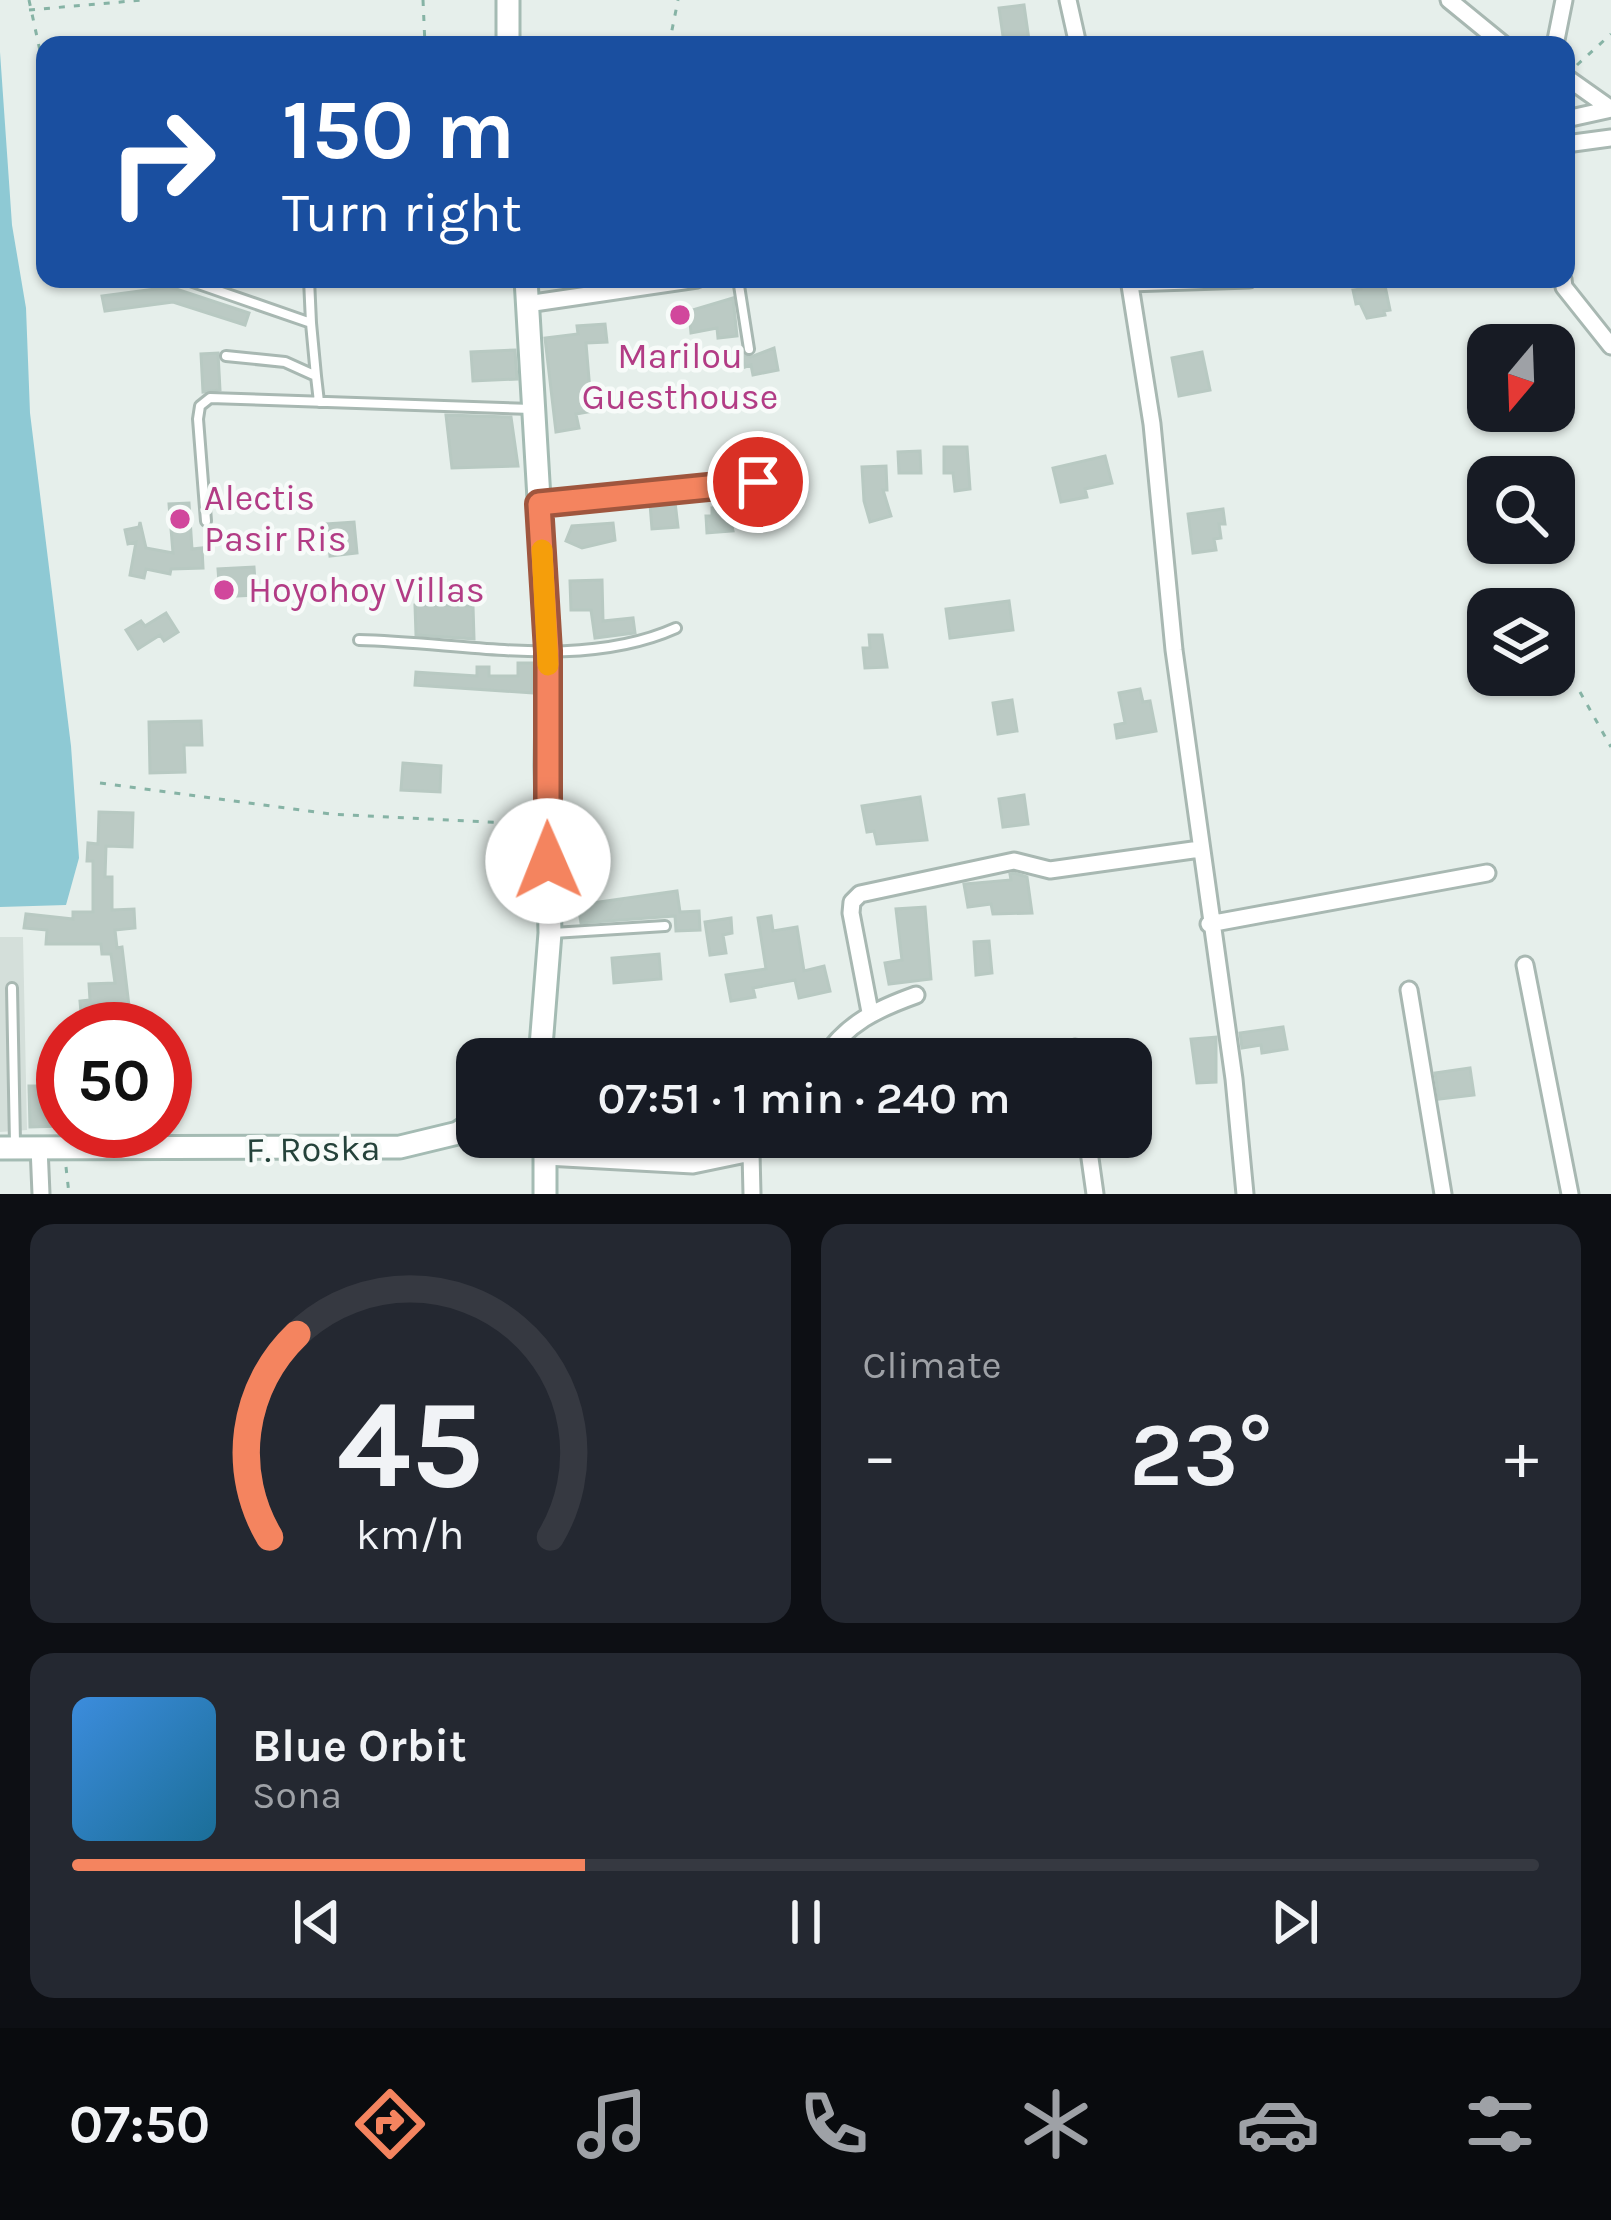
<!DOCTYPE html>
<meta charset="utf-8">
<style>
body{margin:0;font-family:Karla,sans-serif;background:#242831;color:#f1f3f6;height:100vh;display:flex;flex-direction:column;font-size:45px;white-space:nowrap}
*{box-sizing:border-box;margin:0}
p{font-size:39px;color:#9ea1a6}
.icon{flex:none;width:66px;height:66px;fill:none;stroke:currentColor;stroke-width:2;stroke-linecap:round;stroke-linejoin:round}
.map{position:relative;height:1194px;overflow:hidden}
.details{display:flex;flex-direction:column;gap:30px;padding:30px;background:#0d0f14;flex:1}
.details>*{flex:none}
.top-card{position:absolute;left:36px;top:36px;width:1539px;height:252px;border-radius:24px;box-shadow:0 3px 9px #0004;background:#1a4fa0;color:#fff;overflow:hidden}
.needle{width:78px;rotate:199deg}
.controls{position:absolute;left:1467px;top:324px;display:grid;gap:24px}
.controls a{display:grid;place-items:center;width:108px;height:108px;border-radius:24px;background:#171b24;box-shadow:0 3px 9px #0004;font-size:60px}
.speed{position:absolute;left:36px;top:1002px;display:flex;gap:24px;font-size:60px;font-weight:700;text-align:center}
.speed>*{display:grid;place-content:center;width:156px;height:156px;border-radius:50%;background:#171b24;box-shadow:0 3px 9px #0004;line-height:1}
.speed .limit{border:18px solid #d22;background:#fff;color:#111}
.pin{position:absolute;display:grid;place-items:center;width:102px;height:102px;color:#fff;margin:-51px;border:6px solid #fff;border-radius:50%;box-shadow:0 3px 12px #0007}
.me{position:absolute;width:132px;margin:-66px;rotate:359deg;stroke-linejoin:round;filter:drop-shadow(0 0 9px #0008)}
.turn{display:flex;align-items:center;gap:42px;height:252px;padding:0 48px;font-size:54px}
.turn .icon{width:156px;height:156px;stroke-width:2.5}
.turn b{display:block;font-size:84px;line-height:102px}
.big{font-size:90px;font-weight:600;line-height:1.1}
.details .widget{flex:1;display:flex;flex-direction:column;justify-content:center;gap:18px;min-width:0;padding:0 42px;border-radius:24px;background:#242831}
.details .dial{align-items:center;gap:0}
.dial svg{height:312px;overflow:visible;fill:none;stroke:#363941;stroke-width:7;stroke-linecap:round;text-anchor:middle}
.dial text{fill:#f1f3f6;stroke:none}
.song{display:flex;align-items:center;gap:36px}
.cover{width:144px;height:144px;border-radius:18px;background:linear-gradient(135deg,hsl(210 70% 55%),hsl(200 70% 35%))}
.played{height:12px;border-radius:6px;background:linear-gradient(90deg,#f4845f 35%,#363941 35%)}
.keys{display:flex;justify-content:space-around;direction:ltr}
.heat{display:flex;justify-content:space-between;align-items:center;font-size:66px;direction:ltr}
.details .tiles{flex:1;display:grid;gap:30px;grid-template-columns:1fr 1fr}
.widget:last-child{grid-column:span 2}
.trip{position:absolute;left:456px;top:1038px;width:696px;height:120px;border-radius:24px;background:#171b24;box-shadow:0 3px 9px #0004;font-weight:600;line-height:120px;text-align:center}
.tab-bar{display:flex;height:192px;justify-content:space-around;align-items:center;background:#090b0e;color:#9ea1a6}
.tab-bar .icon{width:84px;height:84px}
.tab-bar .current{color:#f4845f}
.tab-bar b{font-size:54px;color:#f1f3f6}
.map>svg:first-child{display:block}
.built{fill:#d4dfda}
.water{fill:#8ec9d4}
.building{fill:#bbcac4;stroke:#b8c9c2;stroke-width:3}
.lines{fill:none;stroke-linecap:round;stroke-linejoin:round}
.service-casing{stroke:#a8b8b2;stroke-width:14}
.minor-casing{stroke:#a8b8b2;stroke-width:21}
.secondary-casing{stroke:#a4bbb3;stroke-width:27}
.path{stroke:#86b3a5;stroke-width:3;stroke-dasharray:6 9;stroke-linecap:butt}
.service{stroke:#fff;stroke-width:8}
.minor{stroke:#fff;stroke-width:15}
.secondary{stroke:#fff;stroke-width:21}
.route-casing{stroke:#9f563e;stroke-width:30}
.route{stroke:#f4845f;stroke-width:21}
.slow{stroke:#f59e0b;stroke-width:21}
.hotel-dot{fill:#d1479c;stroke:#f7fbf9;stroke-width:4.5}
.labels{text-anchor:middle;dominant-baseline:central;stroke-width:9;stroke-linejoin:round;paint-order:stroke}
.hotel-label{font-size:36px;fill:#b23c85;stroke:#f7fbf9;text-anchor:start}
.street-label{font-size:36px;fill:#24423a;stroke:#f7fbf9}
</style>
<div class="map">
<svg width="1611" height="1194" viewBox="0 0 1611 1194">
<rect width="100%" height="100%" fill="#e6efeb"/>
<path class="built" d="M0,937H23L27,1130L0,1132Z"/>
<path class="water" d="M0,52L12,225L26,308L30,413L71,746L79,858L66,905L0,907Z"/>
<path class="building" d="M1024,5L1029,40L1004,43L999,8Z
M1359,279H1373L1374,284L1384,281L1390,310L1384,311L1385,315L1367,318L1360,303L1356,304L1353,290L1361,289Z
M170,287L249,313L245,325L173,302L105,311L102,296Z
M733,298L737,336L718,338L717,328L691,333L689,311Z
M605,324L607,342L586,343L590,391L595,390L599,410L576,414L579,428L556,432L545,338L578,334L577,326Z
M774,348L778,370L753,375L751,365L745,367L742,354L751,357Z
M515,350L517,379L473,381L471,352Z
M1202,352L1210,390L1179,396L1172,358Z
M218,353L220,390L203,392L201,354Z
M446,415L511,417L518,466L452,468Z
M944,447H967L970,489L955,491L953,473H944Z
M920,451L921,473H899L898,452Z
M1105,456L1112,483L1085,489L1087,497L1061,502L1053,468Z
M886,466L887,490H883L891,516L870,522L864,501L862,467Z
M675,502L678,527L652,529L650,504Z
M189,503L192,549L202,548L203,568L171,569L170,574L146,569L144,578L130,575L136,542L128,544L125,530L139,527L140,522L146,548L173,553L169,504Z
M728,507L733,531L707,533L706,516H712V508Z
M1223,509L1225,524H1219L1221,538L1214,539L1216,550L1193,553L1188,514Z
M354,522L357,553L330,556L327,524Z
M613,523L615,540L582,548L566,541L572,526Z
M254,567L256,595L220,597L218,569Z
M602,580L603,621L633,618L635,633L595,638L591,610H571L570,581Z
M1009,601L1013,630L950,638L946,609Z
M415,605L473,606L474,639L416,635Z
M166,613L178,632L164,641L160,635L138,649L126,630L141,621L145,626Z
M869,635H882L887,667L865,668L863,648H870Z
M518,663H533L532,693L415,685L416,672L477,676V667H489V676H518Z
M1140,689L1143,702L1150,701L1156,731L1117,738L1115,725L1125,723L1119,693Z
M1012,700L1017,731L998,734L993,703Z
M201,721L202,745H184L185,772L150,773L149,722Z
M403,763L441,766L440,792L401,790Z
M1024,795L1028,824L1003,827L999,799Z
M920,797L927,840L877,844L874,831L867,832L862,806Z
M99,812L133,813L132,847L106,846L105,877H112V910L134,909L135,928L115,930L117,948L122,947L129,1006L118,1007L117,1002L93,1005V1013H81L80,1001L90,1000L89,984L115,983L111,954H102L101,944H46L47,930L24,928L26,914L73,919V912H93V861H87L88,843L98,844Z
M503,826L530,827V858L502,857Z
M1014,873L1027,877L1032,913L993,914L991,904L968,907L964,884L1011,880L1010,874Z
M677,891L680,912L699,911L700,930L676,931L675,916L581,923L578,905Z
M925,907L931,979L889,984L885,963L902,960L896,909Z
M771,916L773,931L797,927L804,971L824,966L830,991L799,998L795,980L753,988L755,997L731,1001L726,975L766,969L758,918Z
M731,918L732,933L723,935L726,953L710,955L705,922Z
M989,941L992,973L976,975L974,942Z
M659,954L661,979L614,983L612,958Z
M1283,1027L1287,1049L1262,1053L1261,1045L1242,1048L1240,1033Z
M1216,1037V1082L1197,1083L1191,1039Z
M1470,1068L1474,1095L1439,1099L1435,1073Z
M29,1086H63V1126L30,1127Z"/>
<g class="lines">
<defs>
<path id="service" d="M139,279H184L311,323L316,376
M309,279L311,323
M738,279L749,349
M226,356L285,362L316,376L319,402
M206,521L198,419L200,406L210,398L532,409
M359,640C462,642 580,671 676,628
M553,933L665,926
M12,988L15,1143"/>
<path id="minor" d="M1068,0L1078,45
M1449,0L1504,45
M1555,45L1564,0
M1566,77L1611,109
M1566,119L1611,109
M1566,144L1611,138
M1129,279L1152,424L1174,650L1234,1079L1245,1194
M1563,279L1564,287L1611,346
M1129,283L1249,279
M527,304L697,279
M539,504L757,481
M1209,924L1487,873
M1525,965L1570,1194
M1409,990L1443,1194
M870,1012L851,913L852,902L860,894L1014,861L1050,870L1200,849
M1075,1048L1077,1059
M823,1059C847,1023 877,1009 916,995
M1087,1137L1095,1194
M39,1147L41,1194
M751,1153L752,1194
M546,1157L693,1165L751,1153L766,1137"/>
<path id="secondary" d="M508,0V45
M526,279L548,651L546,766L550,933L540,1059
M545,1137V1194
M0,1148L400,1147L458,1133L477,1120"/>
</defs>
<use href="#service" class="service-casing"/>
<use href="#minor" class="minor-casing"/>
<use href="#secondary" class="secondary-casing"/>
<path class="path" d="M29,0L45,74
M423,0L425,45
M29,10L143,0
M669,45L678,0
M1577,65L1611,34
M1580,692L1611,747
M100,783L330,814L527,824
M66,1167L69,1194"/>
<use href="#service" class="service"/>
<use href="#minor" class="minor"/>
<use href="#secondary" class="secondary"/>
</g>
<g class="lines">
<defs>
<path id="route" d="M548,861V651L539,504L758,482"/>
</defs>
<use href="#route" class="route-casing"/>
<use href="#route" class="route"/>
<path class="slow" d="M542,550L548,665"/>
</g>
<g class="hotel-dot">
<circle cx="680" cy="315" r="12"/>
<circle cx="180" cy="519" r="12"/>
<circle cx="224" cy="590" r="12"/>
</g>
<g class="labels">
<g class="hotel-label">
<text x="680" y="356" text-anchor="middle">Marilou<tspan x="680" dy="41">Guesthouse</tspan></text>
<text x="204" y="498">Alectis<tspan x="204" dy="41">Pasir Ris</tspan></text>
<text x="248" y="590">Hoyohoy Villas</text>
</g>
<g class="street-label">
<text transform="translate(313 1149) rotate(-1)">F. Roska</text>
</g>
</g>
</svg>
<div class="controls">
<a><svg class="needle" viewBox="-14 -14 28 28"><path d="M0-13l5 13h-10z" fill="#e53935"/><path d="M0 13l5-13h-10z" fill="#9ea1a6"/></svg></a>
<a><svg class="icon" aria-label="search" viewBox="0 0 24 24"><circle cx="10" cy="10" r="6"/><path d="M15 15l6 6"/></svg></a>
<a><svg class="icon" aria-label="layers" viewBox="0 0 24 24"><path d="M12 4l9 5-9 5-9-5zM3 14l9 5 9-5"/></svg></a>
</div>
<div class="speed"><div class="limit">50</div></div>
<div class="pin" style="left:758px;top:482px;background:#d93025"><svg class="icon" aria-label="arrive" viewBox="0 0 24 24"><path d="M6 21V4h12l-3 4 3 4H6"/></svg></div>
<svg class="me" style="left:548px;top:861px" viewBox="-20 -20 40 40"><circle r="19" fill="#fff"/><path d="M0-13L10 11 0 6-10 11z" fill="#f4845f"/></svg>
<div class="trip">07:51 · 1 min · 240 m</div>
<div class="top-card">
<div class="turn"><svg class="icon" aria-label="right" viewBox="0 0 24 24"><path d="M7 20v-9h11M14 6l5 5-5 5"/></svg><div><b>150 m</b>Turn right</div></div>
</div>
</div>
<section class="details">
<div class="tiles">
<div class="widget dial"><svg viewBox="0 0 100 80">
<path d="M14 69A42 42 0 1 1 86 69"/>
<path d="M14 69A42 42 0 0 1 21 17" stroke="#f4845f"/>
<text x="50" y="56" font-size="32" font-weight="700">45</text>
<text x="50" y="72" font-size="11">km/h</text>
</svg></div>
<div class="widget"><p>Climate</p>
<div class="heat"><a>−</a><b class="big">23°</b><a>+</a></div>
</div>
<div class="widget">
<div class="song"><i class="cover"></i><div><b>Blue Orbit</b><p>Sona</p></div></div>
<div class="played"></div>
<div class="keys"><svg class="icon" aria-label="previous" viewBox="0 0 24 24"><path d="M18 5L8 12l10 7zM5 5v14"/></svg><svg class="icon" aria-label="pause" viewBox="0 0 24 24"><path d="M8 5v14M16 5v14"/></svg><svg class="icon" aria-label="next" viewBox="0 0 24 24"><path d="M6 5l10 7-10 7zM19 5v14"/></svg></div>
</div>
</div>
</section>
<nav class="tab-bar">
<b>07:50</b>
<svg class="icon current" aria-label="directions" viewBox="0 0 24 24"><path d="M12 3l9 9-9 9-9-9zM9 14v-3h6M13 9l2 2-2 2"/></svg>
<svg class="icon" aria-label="music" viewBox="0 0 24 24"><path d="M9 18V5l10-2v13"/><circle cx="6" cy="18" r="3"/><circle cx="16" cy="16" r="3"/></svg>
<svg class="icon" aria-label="phone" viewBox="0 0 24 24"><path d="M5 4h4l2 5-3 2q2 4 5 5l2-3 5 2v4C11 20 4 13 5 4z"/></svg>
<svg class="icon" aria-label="climate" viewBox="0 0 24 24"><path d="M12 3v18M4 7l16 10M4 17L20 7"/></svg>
<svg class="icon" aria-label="car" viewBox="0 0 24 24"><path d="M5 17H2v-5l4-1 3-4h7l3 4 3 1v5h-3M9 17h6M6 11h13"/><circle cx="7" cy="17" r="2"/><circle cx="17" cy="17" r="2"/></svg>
<svg class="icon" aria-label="filters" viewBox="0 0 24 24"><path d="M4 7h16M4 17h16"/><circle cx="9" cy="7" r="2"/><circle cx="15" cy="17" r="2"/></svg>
</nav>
